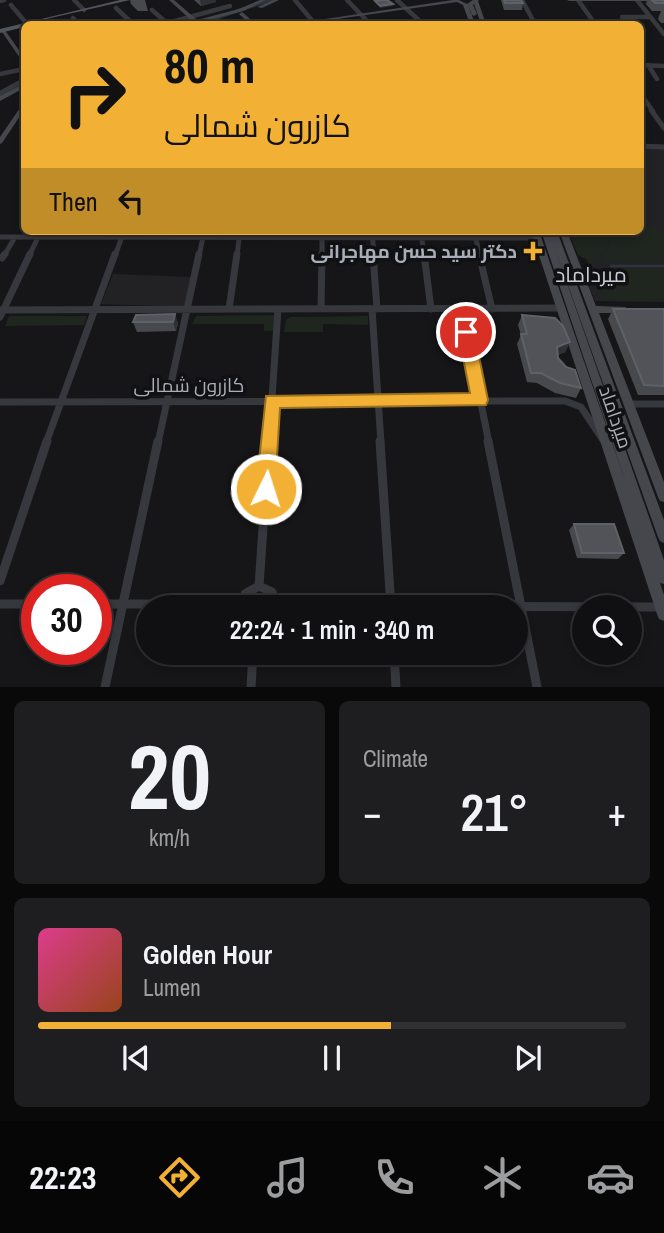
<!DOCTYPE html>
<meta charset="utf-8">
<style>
body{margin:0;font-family:"Archivo Narrow",Cairo,sans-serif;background:#1e1e20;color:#f1f3f6;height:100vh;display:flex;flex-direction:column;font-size:26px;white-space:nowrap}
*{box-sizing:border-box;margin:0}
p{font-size:23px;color:#9c9d9f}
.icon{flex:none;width:38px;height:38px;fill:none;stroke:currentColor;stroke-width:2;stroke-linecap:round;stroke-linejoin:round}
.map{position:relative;height:687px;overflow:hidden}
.details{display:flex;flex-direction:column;gap:14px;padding:14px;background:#09090a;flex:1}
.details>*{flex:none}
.banner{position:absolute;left:21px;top:21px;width:623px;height:214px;border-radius:10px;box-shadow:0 4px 10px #0003,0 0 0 2px #303032;background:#f2b134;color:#111;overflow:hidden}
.buttons{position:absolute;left:572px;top:595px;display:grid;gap:14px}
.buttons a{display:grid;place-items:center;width:70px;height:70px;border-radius:50%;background:#101012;box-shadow:0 4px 10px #0003,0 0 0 2px #303032;font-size:35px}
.speed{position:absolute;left:21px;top:574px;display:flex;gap:14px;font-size:35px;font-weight:700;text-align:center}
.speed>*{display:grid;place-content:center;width:91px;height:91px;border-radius:50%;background:#101012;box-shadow:0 4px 10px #0003,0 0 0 2px #303032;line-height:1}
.speed .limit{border:10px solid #d22;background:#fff;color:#111}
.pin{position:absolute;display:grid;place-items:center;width:60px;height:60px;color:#fff;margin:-30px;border:4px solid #fff;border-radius:50%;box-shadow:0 2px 7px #0007}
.me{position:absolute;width:77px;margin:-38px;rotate:4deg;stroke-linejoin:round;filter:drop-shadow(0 0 5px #0008)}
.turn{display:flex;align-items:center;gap:24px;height:147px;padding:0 28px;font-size:32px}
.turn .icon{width:91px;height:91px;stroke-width:2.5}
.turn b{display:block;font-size:49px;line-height:60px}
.then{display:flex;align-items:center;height:66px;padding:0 28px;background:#0003;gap:14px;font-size:26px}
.big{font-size:52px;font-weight:600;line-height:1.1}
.details .tile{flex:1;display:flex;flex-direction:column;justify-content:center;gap:10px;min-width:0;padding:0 24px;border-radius:10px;background:#1e1e20}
.details .dial{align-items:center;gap:0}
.dial b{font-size:91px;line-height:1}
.song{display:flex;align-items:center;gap:21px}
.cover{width:84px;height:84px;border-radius:10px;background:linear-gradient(135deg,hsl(330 70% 55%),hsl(20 70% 35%))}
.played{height:7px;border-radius:4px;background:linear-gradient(90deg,#f2b134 60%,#303032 60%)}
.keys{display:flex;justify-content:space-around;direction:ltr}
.heat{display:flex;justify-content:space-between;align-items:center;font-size:38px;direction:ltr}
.details .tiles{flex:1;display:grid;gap:14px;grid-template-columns:1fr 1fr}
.tile:last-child{grid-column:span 2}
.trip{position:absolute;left:136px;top:595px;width:392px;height:70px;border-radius:35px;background:#101012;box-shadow:0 4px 10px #0003,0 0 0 2px #303032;font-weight:600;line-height:70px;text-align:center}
.tab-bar{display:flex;height:112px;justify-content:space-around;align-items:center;background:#060607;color:#9c9d9f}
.tab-bar .icon{width:49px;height:49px}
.tab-bar .on{color:#f2b134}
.tab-bar b{font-size:32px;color:#f1f3f6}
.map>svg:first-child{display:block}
.built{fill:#222225}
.green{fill:#1e261f}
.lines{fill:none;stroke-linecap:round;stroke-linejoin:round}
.stream{stroke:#2c353c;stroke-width:2.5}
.river{fill:#2c353c;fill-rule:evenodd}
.street-far3{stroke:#37383d;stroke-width:4.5}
.street-far2{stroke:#37383d;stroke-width:5}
.street-far1{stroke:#37383d;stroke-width:7}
.street{stroke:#37383d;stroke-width:9}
.secondary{fill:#45474d;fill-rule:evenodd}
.primary{fill:#53555c;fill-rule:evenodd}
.wall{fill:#47494d}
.shaded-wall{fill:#2f3033}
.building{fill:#525359;stroke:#5f6168;stroke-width:2}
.route{fill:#f2b134;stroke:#9d7322;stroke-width:2}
.poi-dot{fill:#f2b134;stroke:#111113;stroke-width:2.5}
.labels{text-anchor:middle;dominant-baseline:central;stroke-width:7;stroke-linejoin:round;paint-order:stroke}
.poi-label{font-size:19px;font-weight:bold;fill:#a8adb8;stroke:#111113;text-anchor:end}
.street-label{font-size:19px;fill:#a8adb8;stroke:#111113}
.neighbourhood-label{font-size:21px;fill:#c9ccd4;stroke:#111113}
</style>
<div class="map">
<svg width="664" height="687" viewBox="0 0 664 687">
<rect width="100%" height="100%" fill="#161618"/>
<path class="built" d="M641,148H664V302L595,301L586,279L593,273L586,259L578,255L568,231H640Z
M113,274L192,277L186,307L101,304Z"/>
<path class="green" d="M641,225H652L664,234V262H605L603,256L608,250L614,231H640Z
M613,231L609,236L607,249L598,259H586L578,255L571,238L578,239L581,232Z
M610,269H664V300L600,299L592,279Z
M275,315L274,331H264V324H192L196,316Z
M9,316H87L84,325L5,326Z
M368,316V325L323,324V332H284L286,320L290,317Z"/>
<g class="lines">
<path class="stream" d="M611,266H664"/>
<path class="river" d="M264,0H275L204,24H194Z
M24,80V86L0,99V92Z"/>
<path class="street-far3" d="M74,0L84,10
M295,0L315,24
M347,0L370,24
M397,0L423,24
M522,0L535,24
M578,0L595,24
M637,0L664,34
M0,1L4,0
M11,5L27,24
M116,8L133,24
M152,10L168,24
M622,17H650
M73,18L79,24
M164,24L230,6
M457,24L465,23
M640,65L664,66
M648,65L657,79
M0,74L24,69
M0,93L24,80
M640,93L653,111"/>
<path class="street-far2" d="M651,110L664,128
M640,146L664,147
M372,231L374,256
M421,231L424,256
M474,231L480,256
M0,237L537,238
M4,256L15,237
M29,256L41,231
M115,256L124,231
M199,256L203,237
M237,256L240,231
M322,256V231"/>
<path class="street-far1" d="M373,254L377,309
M424,254L431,309
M479,254L492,309
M2,258L5,254
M229,309L237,254
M321,309L322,254
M372,309L381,443
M462,309L489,443
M0,310L561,308
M0,317L30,254
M0,402L565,401L581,407L603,440
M629,404H664
M46,443L115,254
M158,443L199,254
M269,443L278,309"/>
<path class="street" d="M380,441L391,607
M488,441L537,687
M0,581L47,441
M259,586L269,441
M0,604H37
M96,604H240
M277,606L661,607
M240,607L245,594L259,586L272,592L276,607
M394,653L396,687
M105,687L158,441
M251,687L253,653"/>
<path class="secondary" d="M169,0H174L197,20L239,9L260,0H266L243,11L200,22L201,24L195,23L184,24V23L192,21Z
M273,0H279L262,8L257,7Z
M453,0H459L467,4L473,0H479L478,1L486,24H481L474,4L473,5L477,14L474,16L471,14L468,4L475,24H470L463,5L457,2L302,24H291Z
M567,0H664V1H569Z
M242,12L255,23V24H250L240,15L239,14Z
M0,29H4L24,57V62L22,61Z
M24,84V88L0,101V96Z
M24,104V110L2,143L0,144V137L22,105Z
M531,231H539L627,486L541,231H557L664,520V543L660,541L658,537L554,246L664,560V584L660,583L664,595V621L659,619L657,614Z
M559,231H567L596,306L625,307L630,310L625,313H599L664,482V502L660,501L658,497Z"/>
<path class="primary" d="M120,0H130L24,24V27L0,33V29Z"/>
</g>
<path class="wall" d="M130,0H145L148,11H138L131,4Z
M194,0H216V2L201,6Z
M501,0H521L523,3L522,10H504Z
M647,0H664V23H661L658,19L661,11H652L646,4Z
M613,309H664V395H638L608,319Z
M175,314L178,324L176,331L137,332L133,322Z
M522,315L570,342L565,352L558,355V358L581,388L576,398L555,393L537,383L527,382L517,344L521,335L518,325Z
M574,524L624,553L618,559L577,558L569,530Z"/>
<path class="shaded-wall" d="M200,0H216V2L201,6Z
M393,4V6L380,8V6Z
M175,314L178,324L176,331L173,322Z
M570,342L565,352L553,357L557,347Z"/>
<path class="building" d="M382,0H387L393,4L380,6L375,1Z
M504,0H521L523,3H505Z
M652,0H664V3H655Z
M613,309H664V386L644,385Z
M175,314L173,322H133L136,315Z
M522,315L555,318L563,326L570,342L557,347L558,358L566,367L575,370L581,388L560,383L541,373H531L521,334H527Z
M574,524H614L624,553H582Z"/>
<path class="route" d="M466,326L474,332L488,400L486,405L280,408L275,489L273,496L266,498L259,496L256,489L266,396L470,393L458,332Z"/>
<path class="poi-dot" d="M529.5 240.5h7v7h7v7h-7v7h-7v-7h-7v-7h7z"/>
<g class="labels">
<g class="poi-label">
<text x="517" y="251">دکتر سید حسن مهاجرانی</text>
</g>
<g class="street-label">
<text x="189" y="385">کازرون شمالی</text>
<text transform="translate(616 417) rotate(71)">میرداماد</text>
</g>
<g class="neighbourhood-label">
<text x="591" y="274">میرداماد</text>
</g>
</g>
</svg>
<div class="buttons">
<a><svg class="icon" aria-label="search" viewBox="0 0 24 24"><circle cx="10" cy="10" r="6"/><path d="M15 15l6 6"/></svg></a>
</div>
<div class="speed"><div class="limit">30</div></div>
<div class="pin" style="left:466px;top:332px;background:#d93025"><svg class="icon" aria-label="arrive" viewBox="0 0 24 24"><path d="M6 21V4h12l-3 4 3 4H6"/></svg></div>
<svg class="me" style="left:266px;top:489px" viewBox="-20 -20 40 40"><circle r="17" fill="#f2b134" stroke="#fff" stroke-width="3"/><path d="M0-11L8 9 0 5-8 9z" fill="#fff"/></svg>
<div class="trip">22:24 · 1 min · 340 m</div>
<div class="banner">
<div class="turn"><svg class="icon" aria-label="right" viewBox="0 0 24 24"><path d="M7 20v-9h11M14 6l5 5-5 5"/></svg><div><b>80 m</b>کازرون شمالی</div></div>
<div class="then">Then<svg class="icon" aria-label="left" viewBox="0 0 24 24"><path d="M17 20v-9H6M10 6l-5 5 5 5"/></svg></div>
</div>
</div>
<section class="details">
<div class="tiles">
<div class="tile dial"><b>20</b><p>km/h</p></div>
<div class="tile"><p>Climate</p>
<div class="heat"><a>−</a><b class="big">21°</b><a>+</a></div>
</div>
<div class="tile">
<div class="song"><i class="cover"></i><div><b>Golden Hour</b><p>Lumen</p></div></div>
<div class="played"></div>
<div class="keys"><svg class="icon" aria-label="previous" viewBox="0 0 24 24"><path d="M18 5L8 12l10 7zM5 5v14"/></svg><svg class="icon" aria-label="pause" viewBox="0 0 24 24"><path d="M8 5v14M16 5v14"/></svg><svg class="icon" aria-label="next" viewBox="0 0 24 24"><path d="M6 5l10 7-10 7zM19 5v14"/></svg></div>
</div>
</div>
</section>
<nav class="tab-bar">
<b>22:23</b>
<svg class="icon on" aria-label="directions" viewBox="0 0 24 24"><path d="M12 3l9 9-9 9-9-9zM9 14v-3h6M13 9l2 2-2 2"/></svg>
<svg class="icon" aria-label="music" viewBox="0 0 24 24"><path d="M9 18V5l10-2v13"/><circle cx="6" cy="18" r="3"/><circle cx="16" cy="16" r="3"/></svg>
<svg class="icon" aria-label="phone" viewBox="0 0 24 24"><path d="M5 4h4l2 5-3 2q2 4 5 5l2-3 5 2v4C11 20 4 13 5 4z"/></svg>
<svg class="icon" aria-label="climate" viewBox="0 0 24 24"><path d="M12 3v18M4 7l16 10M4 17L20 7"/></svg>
<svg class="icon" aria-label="car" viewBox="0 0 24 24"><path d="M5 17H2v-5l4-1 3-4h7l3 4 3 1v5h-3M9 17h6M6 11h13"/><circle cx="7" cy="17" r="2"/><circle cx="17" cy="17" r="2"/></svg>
</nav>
